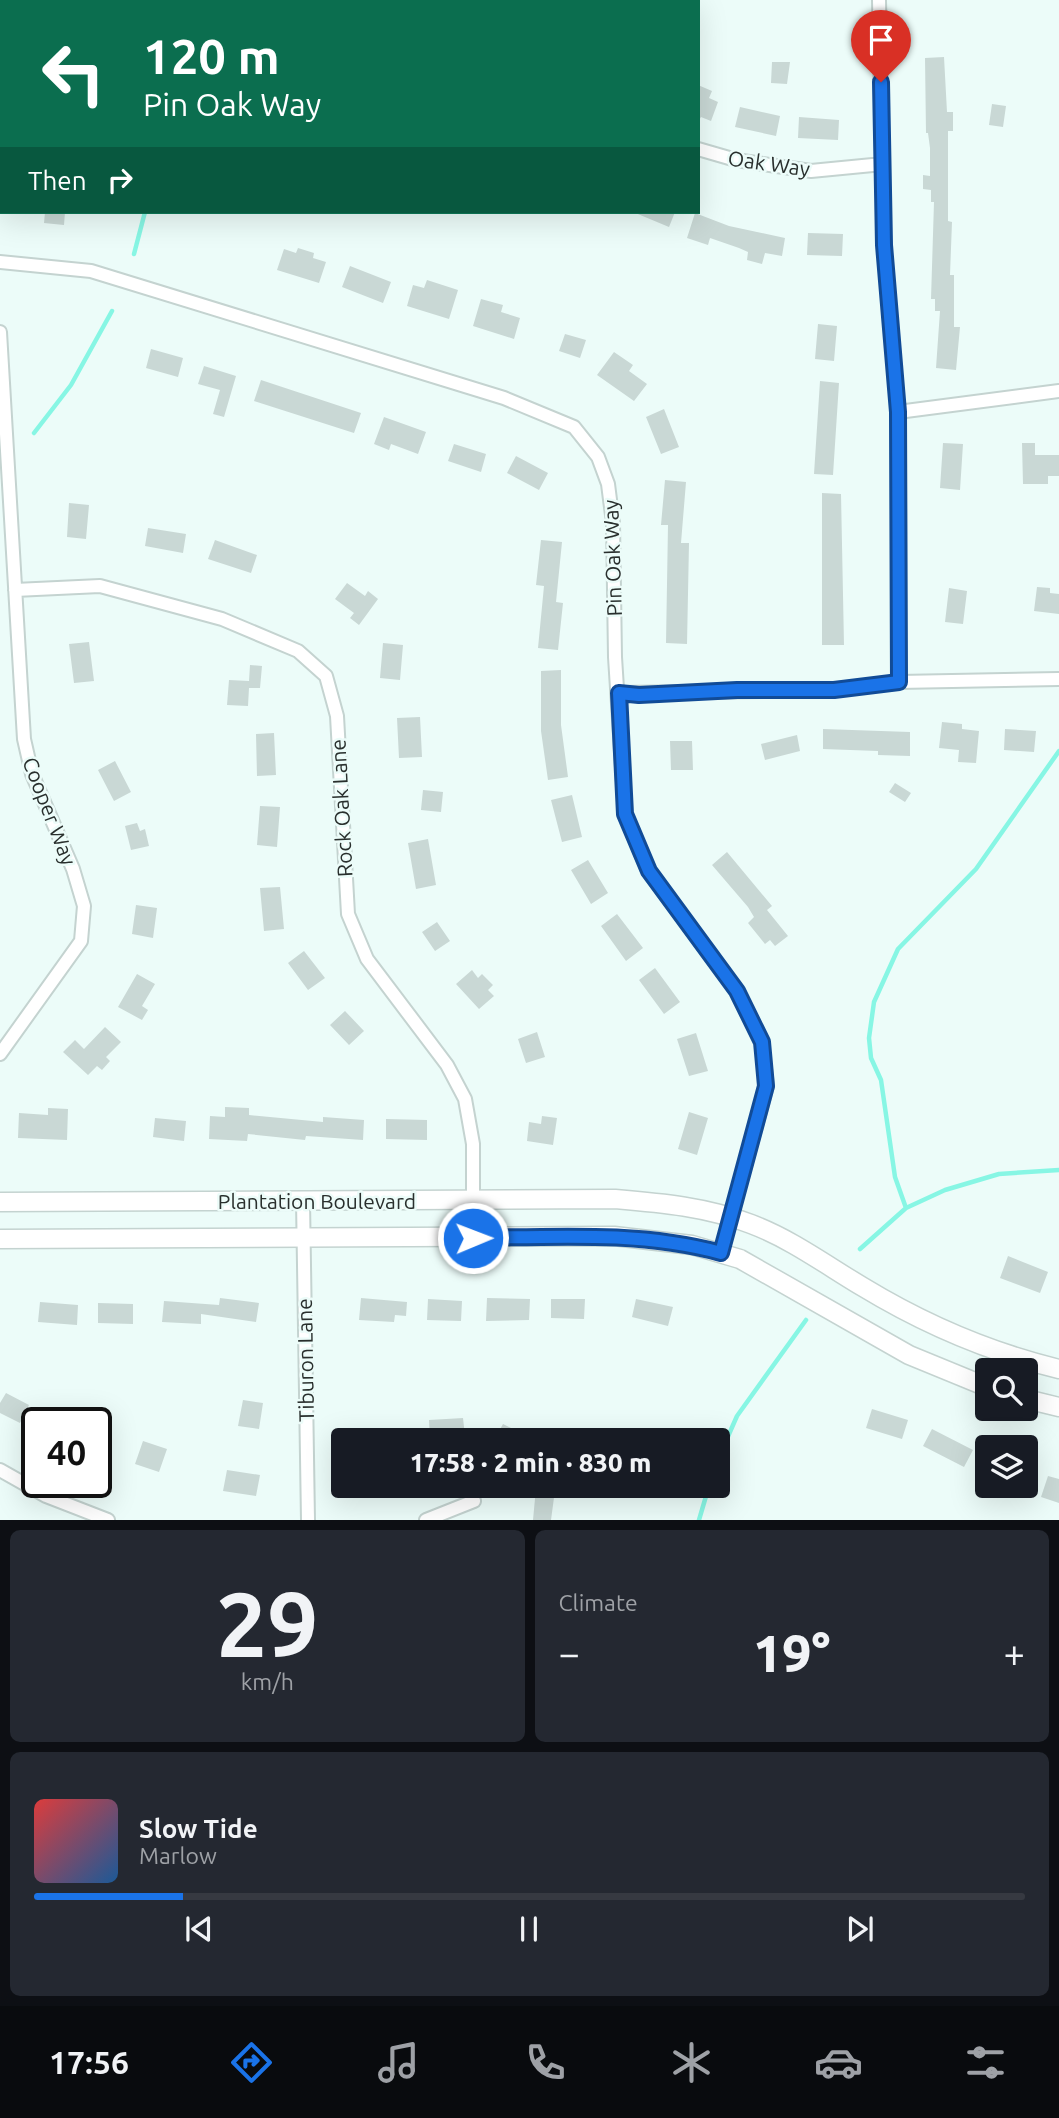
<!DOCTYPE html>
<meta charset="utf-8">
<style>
body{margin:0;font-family:Ubuntu,sans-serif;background:#242831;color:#f1f3f6;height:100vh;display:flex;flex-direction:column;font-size:26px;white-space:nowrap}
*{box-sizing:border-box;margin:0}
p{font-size:23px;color:#9ea1a6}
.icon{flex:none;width:38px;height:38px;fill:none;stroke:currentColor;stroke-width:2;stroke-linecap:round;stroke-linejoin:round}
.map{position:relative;height:1520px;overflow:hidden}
.panel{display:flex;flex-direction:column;gap:10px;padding:10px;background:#0d0f14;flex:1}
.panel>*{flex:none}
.guide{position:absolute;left:0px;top:0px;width:700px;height:214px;box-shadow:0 7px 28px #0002;background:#0b6e4f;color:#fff;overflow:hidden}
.buttons{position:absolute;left:975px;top:1358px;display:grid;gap:14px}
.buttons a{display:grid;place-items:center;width:63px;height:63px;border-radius:7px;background:#171b24;box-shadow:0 7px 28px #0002;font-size:35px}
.speed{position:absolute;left:21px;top:1407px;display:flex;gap:14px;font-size:35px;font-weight:700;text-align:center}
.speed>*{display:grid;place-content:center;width:91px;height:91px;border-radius:50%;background:#171b24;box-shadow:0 7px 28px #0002;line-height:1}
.speed .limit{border:4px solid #111;border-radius:10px;background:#fff;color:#111}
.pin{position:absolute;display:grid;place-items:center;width:60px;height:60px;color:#fff;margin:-72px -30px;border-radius:50% 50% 50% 0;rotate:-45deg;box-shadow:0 0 7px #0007}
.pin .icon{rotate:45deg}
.me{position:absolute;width:77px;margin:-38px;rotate:89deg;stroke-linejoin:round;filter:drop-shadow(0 0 5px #0008)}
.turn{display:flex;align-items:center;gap:24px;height:147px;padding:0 28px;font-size:32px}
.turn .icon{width:91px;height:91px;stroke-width:2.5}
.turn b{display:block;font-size:49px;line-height:60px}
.then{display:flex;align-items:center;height:66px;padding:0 28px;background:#0003;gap:14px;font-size:26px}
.big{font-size:52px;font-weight:800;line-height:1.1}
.panel .tile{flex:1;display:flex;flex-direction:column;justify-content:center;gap:10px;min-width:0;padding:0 24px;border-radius:10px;background:#242831}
.panel .dial{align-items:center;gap:0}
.dial b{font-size:91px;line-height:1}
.song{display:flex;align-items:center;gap:21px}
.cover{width:84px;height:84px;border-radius:10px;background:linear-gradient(135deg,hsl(0 70% 55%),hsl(210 70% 35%))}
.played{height:7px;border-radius:4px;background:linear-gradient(90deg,#1a73e8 15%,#363941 15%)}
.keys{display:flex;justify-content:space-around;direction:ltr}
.heat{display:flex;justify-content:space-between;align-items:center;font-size:38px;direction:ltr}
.panel .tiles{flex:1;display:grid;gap:10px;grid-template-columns:1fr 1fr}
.tile:last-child{grid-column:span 2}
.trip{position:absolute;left:331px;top:1428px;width:399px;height:70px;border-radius:7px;background:#171b24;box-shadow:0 7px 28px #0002;font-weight:800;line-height:70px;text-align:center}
.tab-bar{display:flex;height:112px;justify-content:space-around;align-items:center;background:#090b0e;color:#9ea1a6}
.tab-bar .icon{width:49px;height:49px}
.tab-bar .selected{color:#1a73e8}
.tab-bar b{font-size:32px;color:#f1f3f6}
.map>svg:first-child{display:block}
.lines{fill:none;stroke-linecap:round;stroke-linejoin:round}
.stream{stroke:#87f6e4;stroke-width:4.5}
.building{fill:#c9d8d5}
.street-casing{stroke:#c4d3d0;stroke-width:16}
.secondary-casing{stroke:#c4d3d0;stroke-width:21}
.street{stroke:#fff;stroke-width:12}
.secondary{stroke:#fff;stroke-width:18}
.route-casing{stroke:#114b97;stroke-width:18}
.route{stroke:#1a73e8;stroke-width:12}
.labels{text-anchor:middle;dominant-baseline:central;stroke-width:5;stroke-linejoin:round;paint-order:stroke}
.street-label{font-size:21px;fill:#292f2d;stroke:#ecfcf9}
</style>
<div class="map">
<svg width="1059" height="1520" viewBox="0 0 1059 1520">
<rect width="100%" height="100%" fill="#ecfcf9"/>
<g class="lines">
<path class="stream" d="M134,254L145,212
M34,433L71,385L112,311
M906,1208L895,1177L881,1080L871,1058L869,1038L874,1002L898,949L976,869L1059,751
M860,1249L906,1208L945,1190L999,1174L1059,1170
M718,1459L737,1416L806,1320
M699,1520L709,1486"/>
</g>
<path class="building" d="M944,57L947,112H953V131H948V221L952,222L950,275H954V327H960L956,370L936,368L940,311H935V299H931L934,202H931V190L923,189V175L930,176V148L928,133H926L925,58Z
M772,62H790L787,84L771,83Z
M698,85L712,91L709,98L718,102L711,121L701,117L698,122Z
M992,104L1006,106L1003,127L989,125Z
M740,107L780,116L776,136L735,127Z
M799,117L839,120L838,140L798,138Z
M45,212H65L64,225L44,223Z
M633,212H675L669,227Z
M695,213L729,226L785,238L782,256L765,253L762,264L747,260L748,252L739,248L710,238L708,245L687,238Z
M808,233L843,234L842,256L807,255Z
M298,248L314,253L313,258L326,262L319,283L277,270L284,249L296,253Z
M350,266L391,282L383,303L342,287Z
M427,280L458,290L449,319L407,306L413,285L424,288Z
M481,299L503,305L501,312L520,318L514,339L473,326Z
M818,324L837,326L834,361L815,359Z
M565,334L586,340L580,358L559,351Z
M151,349L183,358L178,377L146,368Z
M614,352L633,365L629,371L647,384L634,401L597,375Z
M204,366L236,376L224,417L213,414L220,390L198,384Z
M261,380L361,413L354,433L254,401Z
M820,381L839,383L833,475L814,474Z
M664,409L679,447L661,454L646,417Z
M384,417L426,432L418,454L391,444L389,450L374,444Z
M943,443L963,444L960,490L940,488Z
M1022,443H1035V455H1059V476H1048V484H1023Z
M454,444L486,454L481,472L448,461Z
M516,456L548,473L539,490L507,473Z
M665,480L686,482L681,543H689L687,644L666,643L668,525H661Z
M822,493L841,494L844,645H822Z
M69,503L89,505L86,539L67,537Z
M148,528L186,534L183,553L145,546Z
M215,540L257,555L251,573L208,559Z
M541,540L562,542L556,602L563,603L558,650L538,648L544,586L536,585Z
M347,583L365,596L368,591L378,599L359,625L350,618L354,613L335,599Z
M1037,587L1050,588V593L1059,594V614L1034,611Z
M949,588L967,591L963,624L945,622Z
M89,642L94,681L74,683L69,644Z
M383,643L403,645L400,680L380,678Z
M250,665L262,666L260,688H249L248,706L227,705L229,680L249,681Z
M561,670V725L568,777L548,780L541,731V671Z
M420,717L422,757L399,758L397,718Z
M942,722L962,724V729L979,731L976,763L958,762L959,750L939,748Z
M823,729L910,732V756L878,755V751L823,749Z
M1005,729L1036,731L1034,752L1004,750Z
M274,733L276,775L257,776L256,734Z
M797,735L800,751L765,760L761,744Z
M670,741H692L693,770H671Z
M115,761L131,792L114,801L98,770Z
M895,783L911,793L905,802L889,792Z
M423,790L443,792L441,812L421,810Z
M572,795L582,837L562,842L551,800Z
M260,806L280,807L277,847L257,845Z
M137,823L140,831L145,829L149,846L131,850L125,826Z
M428,839L436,885L416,889L408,843Z
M727,852L772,906L767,910L788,936L775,946L770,940L765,944L748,923L754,917L748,907L712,865Z
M588,860L608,893L591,904L571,870Z
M280,887L284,929L264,931L260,888Z
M136,905L157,908L153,938L132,934Z
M617,914L643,948L626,961L601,926Z
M437,922L450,941L435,951L422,932Z
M304,951L325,978L308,990L288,963Z
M655,968L680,1002L664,1014L639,980Z
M472,970L478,978L482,974L493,985L488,990L494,996L479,1009L456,984Z
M137,974L155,984L142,1006L148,1010L142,1020L118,1007Z
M345,1011L364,1031L349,1045L330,1025Z
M105,1027L121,1042L106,1057L110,1061L102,1070L97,1066L88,1075L63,1052L75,1040L84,1049Z
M537,1032L545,1057L526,1063L518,1039Z
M696,1033L708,1071L689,1076L677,1039Z
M225,1107L249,1108V1115L323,1122V1117L364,1120L363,1140L306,1136L305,1140L248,1134L247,1141L209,1139L210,1116L225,1117Z
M48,1108L68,1109L67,1140L18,1138L19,1113L48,1115Z
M689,1112L708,1118L697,1155L678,1149Z
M542,1116L557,1118L553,1145L527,1141L529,1122L541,1124Z
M155,1118L186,1121L184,1141L153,1137Z
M386,1119L427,1120V1140L386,1139Z
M1008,1256L1048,1272L1040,1293L1000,1278Z
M220,1298L259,1303L256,1322L201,1314V1324L162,1322L164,1301L219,1305Z
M361,1298L407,1302L406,1316L395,1315L394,1322L359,1320Z
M487,1298L530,1299L529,1320L486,1321Z
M428,1299L462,1301L461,1321L427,1320Z
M551,1299H585L584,1319L551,1318Z
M636,1299L673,1307L668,1326L632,1317Z
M40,1302L78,1305L77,1325L38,1322Z
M98,1303L133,1304V1324L98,1323Z
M6,1393L29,1405L20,1423L0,1413V1403Z
M243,1400L263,1403L259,1429L238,1426Z
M872,1409L908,1420L902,1439L866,1428Z
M463,1418L465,1436L430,1439L429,1420Z
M96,1422L110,1429L96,1456Z
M503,1424L535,1440H494Z
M932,1429L973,1450L964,1467L923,1446Z
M143,1441L167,1449L159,1472L135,1464Z
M227,1470L260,1475L256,1496L223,1491Z
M1048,1476L1059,1479V1503L1041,1497Z
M536,1488L555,1490L551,1520H533Z"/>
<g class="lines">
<defs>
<path id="street" d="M208,0L213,2
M879,0L884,245L898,412L899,682
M27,2L28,0
M0,140L2,118
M698,149L736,160L811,171L883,164
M0,262L91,271L504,398L574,427L598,457L608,484L613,523L615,657L625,814L648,871L737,991L762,1043L767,1086L721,1253
M0,332L24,739L32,774L73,869L84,906L81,941L0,1054
M898,412L1059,391
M15,590L100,586L222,619L298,651L326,676L337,716L348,914L367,959L447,1065L465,1099L473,1144V1238
M619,693L834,690L899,682L1059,679
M303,1201L308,1520
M0,1470L46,1496L108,1520
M426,1520L474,1501"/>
<path id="secondary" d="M0,1202L615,1199C662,1203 707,1207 751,1224C791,1239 826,1265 863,1287C924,1324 989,1352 1059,1369
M0,1239L614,1236L692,1245L740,1259L909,1355L987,1387
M1026,1399L1059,1407"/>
</defs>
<use href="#street" class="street-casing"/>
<use href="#secondary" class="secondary-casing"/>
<use href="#street" class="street"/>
<use href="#secondary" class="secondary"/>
</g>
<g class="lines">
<defs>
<path id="route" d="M473,1238C556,1237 640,1231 721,1253L766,1086L762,1042L737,991L649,871L625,814L619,693L639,695L737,690H834L899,682L898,412L884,245L881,82"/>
</defs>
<use href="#route" class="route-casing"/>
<use href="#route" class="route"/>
</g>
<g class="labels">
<g class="street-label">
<text transform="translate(769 163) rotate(8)">Oak Way</text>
<text transform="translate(612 558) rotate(-92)">Pin Oak Way</text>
<text transform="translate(341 808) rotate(-93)">Rock Oak Lane</text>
<text transform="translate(50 811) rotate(69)">Cooper Way</text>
<text x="317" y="1201">Plantation Boulevard</text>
<text transform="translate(305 1360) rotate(-91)">Tiburon Lane</text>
</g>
</g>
</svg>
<div class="buttons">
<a><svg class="icon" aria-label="search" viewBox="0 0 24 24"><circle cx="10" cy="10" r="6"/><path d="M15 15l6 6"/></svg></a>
<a><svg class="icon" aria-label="layers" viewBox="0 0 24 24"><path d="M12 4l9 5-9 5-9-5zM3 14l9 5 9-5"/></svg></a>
</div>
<div class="speed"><div class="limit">40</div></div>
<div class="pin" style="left:881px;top:82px;background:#d93025"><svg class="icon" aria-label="arrive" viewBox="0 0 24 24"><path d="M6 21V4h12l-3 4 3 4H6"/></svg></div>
<svg class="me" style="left:473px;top:1238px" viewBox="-20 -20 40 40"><circle r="17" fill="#1a73e8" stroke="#fff" stroke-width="3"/><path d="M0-11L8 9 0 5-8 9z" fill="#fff"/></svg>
<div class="trip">17:58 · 2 min · 830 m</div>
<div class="guide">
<div class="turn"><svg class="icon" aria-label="left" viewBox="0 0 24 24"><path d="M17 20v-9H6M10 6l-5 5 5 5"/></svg><div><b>120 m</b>Pin Oak Way</div></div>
<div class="then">Then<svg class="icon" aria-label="right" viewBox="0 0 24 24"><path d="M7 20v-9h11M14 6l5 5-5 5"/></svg></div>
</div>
</div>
<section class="panel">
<div class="tiles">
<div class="tile dial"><b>29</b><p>km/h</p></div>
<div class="tile"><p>Climate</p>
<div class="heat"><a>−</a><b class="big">19°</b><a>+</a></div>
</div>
<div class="tile">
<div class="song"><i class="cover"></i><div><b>Slow Tide</b><p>Marlow</p></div></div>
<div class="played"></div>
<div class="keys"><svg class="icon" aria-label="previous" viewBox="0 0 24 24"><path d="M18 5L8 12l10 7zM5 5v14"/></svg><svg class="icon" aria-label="pause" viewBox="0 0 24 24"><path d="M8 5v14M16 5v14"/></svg><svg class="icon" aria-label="next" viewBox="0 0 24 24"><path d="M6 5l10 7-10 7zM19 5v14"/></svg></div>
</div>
</div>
</section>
<nav class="tab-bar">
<b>17:56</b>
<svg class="icon selected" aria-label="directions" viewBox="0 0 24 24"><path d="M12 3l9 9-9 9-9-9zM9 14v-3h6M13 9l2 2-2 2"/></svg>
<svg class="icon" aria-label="music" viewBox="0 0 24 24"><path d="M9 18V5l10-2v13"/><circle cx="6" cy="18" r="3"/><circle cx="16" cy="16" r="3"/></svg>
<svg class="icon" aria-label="phone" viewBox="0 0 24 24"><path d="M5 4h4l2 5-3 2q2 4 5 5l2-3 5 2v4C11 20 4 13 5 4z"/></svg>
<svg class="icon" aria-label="climate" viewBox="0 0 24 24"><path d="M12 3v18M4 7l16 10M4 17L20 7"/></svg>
<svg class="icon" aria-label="car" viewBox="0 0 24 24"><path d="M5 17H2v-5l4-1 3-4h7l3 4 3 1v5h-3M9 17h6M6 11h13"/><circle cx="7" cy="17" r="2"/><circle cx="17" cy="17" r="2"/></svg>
<svg class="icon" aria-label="filters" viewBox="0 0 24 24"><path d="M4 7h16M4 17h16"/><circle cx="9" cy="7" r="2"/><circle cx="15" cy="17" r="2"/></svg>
</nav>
